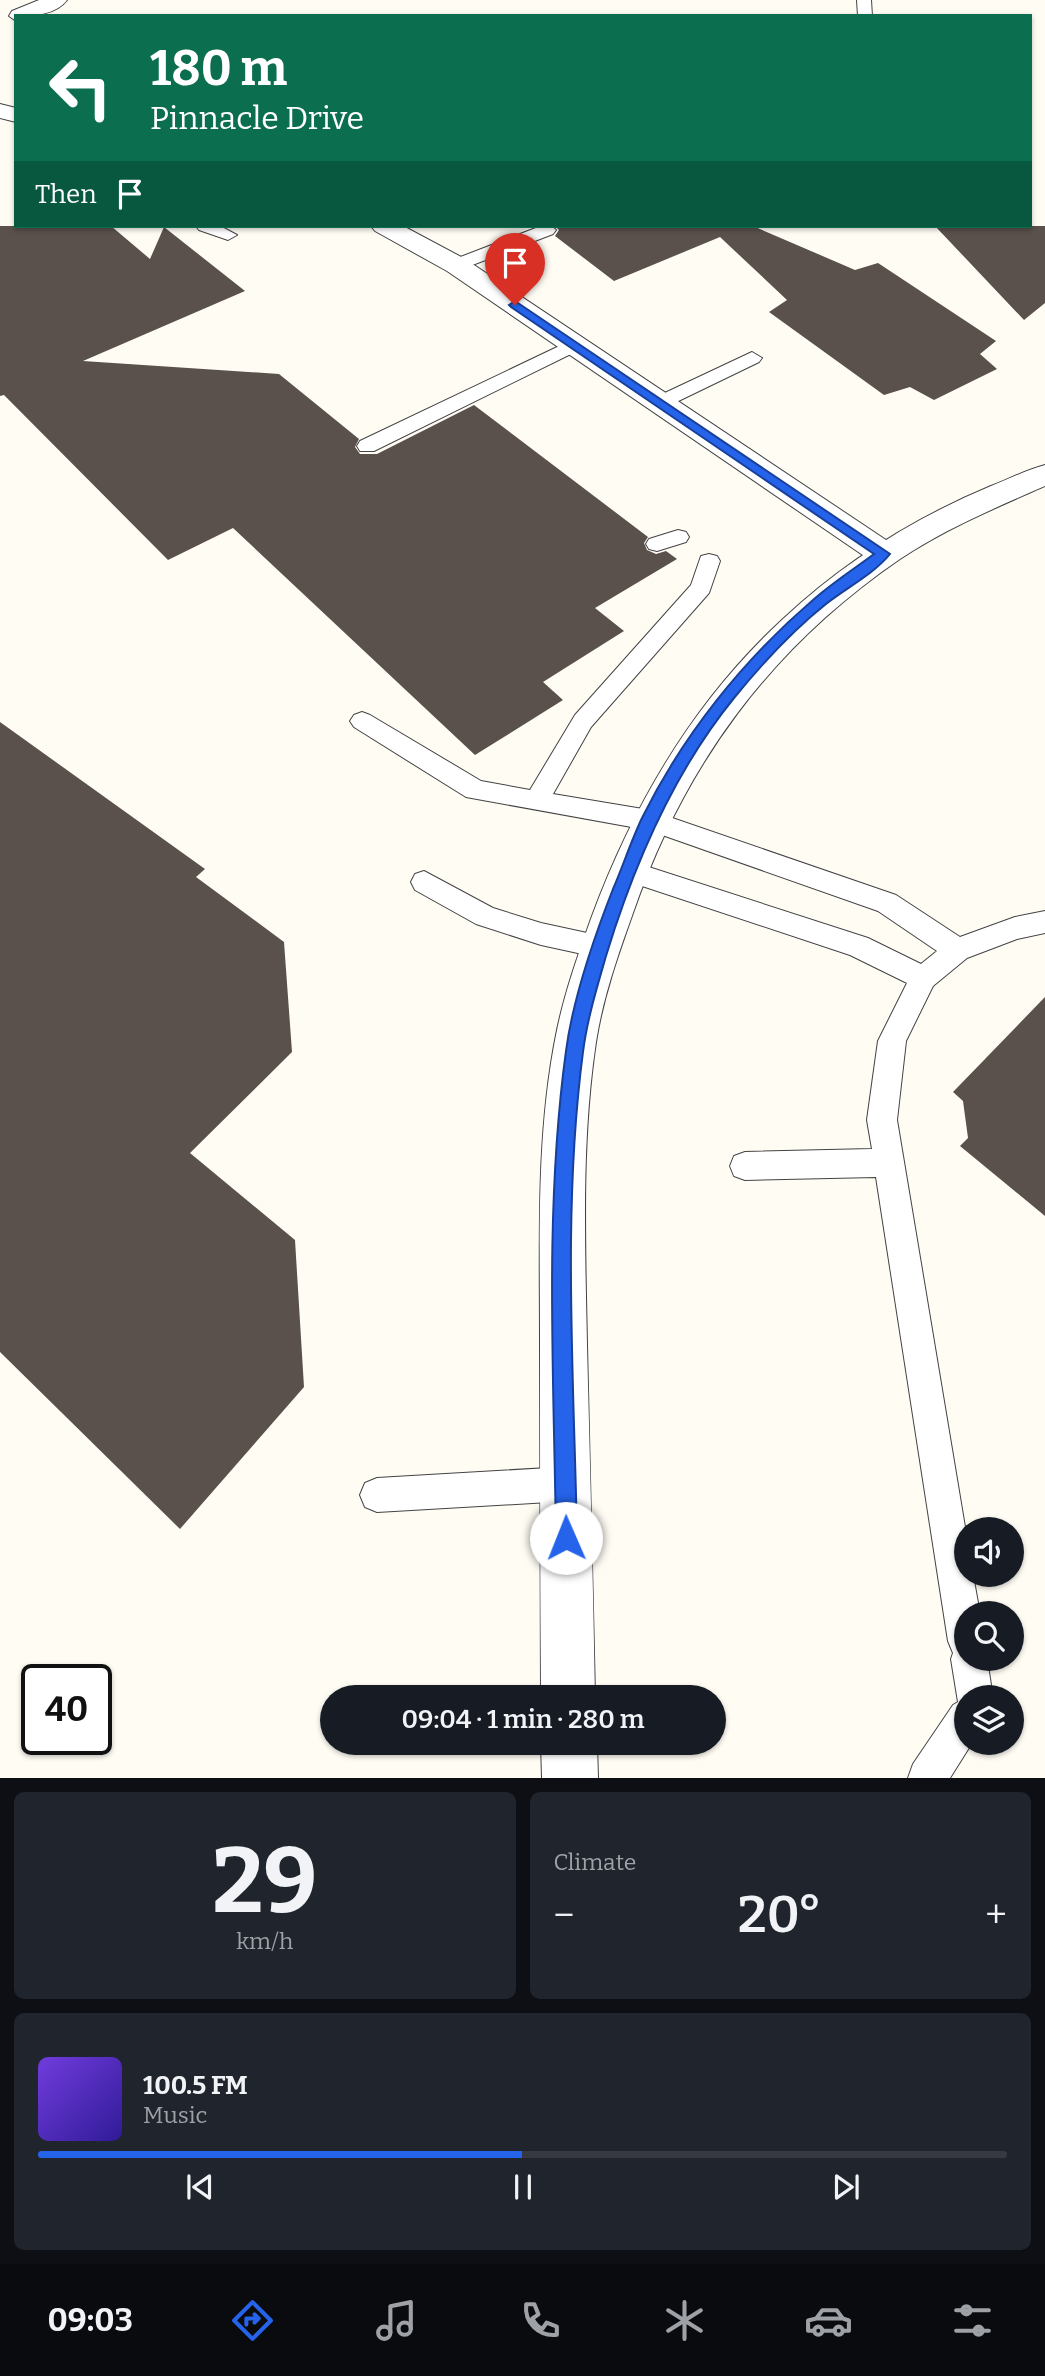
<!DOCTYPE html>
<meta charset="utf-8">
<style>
body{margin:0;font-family:Bitter,serif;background:#20242c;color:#f1f3f6;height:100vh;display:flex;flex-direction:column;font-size:26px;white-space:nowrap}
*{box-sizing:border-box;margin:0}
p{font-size:23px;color:#9ea1a6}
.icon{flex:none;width:38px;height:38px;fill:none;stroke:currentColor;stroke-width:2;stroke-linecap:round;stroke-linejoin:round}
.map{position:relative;height:1778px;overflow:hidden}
.panel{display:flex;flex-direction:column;gap:14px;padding:14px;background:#0d0f14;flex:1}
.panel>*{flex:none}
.top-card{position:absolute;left:14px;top:14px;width:1018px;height:214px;border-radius:0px;box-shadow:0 2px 5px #0004;background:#0b6e4f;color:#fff;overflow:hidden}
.tools{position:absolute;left:954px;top:1517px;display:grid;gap:14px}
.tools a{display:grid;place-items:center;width:70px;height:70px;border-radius:50%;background:#171b24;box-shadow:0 2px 5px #0004;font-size:35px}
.speed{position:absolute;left:21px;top:1664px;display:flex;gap:14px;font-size:35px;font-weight:700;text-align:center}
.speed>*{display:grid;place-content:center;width:91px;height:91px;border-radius:50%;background:#171b24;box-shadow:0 2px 5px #0004;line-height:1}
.speed .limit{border:4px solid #111;border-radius:10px;background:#fff;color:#111}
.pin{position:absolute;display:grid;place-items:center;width:60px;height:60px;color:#fff;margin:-72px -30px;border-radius:50% 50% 50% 0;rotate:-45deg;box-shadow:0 0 7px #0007}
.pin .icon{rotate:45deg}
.me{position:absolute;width:77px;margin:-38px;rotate:359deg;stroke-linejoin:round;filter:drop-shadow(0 0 5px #0008)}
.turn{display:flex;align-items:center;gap:24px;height:147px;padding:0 21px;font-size:32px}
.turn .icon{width:91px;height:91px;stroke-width:2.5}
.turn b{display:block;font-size:49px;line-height:60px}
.then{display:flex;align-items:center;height:66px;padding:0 21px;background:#0003;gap:14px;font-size:26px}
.big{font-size:52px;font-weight:600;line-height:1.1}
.panel .tile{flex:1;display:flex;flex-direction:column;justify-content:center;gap:10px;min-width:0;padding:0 24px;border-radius:10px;background:#20242c}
.panel .dial{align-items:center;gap:0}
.dial b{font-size:91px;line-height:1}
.song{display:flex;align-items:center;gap:21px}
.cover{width:84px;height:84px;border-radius:10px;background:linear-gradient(135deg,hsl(260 70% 55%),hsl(250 70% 35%))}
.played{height:7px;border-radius:4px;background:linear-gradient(90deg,#2563eb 50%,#363941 50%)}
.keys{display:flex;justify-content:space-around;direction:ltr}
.heat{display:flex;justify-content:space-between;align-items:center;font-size:38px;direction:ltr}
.panel .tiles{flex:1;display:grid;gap:14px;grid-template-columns:1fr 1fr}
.tile:last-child{grid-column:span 2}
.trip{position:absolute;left:320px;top:1685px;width:406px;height:70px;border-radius:35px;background:#171b24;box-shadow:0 2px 5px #0004;font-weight:600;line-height:70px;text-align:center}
.tabs{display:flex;height:112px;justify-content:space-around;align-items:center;background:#090b0e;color:#9ea1a6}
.tabs .icon{width:49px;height:49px}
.tabs .selected{color:#2563eb}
.tabs b{font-size:32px;color:#f1f3f6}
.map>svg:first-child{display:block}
.building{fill:#5a504c}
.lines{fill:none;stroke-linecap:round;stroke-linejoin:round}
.service-casing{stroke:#434343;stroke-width:2}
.minor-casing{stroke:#434343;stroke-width:2}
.tertiary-casing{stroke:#434343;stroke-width:2}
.service{fill:#fff;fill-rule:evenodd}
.minor{fill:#fff;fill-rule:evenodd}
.tertiary{fill:#fff;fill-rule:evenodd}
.route{fill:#2563eb;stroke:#184099;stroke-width:2}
</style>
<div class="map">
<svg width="1045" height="1778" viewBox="0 0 1045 1778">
<rect width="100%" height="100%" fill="#fffcf4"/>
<path class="building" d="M0,226H111L150,259L164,227L245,291L83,361L279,374L359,439L355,447L360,454H377L474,405L648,537L644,543L647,550L656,554L666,551L677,559L595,608L624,631L543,682L563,700L475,755L233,528L168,560L4,395L0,396Z
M555,226H753L855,270L878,263L996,341L980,354L997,369L934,400L910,387L884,395L769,312L787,300L720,237L614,281L555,236L559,230Z
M935,226H1045V303L1024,320Z
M0,722L205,869L196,877L284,942L292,1052L190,1153L295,1240L304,1387L180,1529L0,1352Z
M1045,997V1216L960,1146L968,1138L963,1101L953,1092Z"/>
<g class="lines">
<defs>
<path id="service" d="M857,0H871L872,16H858Z
M196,226H220L237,235L228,240L199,230Z
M541,226H551L556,230L553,234L462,269L456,270L447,265L450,261Z
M574,339L583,345L581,349L374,451H360L357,446L360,441Z
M752,352L762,358L759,362L666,407H652L649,403L652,399Z
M678,530L686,532L689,537L686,542L657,551L649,549L646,544L649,539Z
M709,554L717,556L720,561L709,593L591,727L553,794L649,810L896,895L960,937L1015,917L1045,911V933L1017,939L967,958L933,986L906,1041L897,1120L966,1533V1575H973L980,1614H966V1659H987L993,1698H966V1743H972L950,1778H908L913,1764L953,1705L958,1702L951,1659L953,1653L948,1641L876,1177L745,1180L734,1176L730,1166L734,1156L745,1152L872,1149L867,1120L878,1041L907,983L850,955L618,878L614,871L618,864L627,860L868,938L921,964L937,951L878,911L648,830L466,797L354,727L350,721L354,715L362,712L370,715L481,781L530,790L575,715L691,585L701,556Z
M424,871L493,908L541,923L601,936L611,939L615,947L611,955L601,958L541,945L476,924L415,890L411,882L415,874Z
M566,1467L578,1472L583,1484L578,1496L566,1501L377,1512L365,1507L360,1495L365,1483L377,1478Z"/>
<path id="minor" d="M39,0H67C56,15 33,16 16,16V21L9,16L12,11Z
M0,104L16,108V122L0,118Z
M371,226H403L465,259L895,546L900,554L895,562L884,565L873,562L447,271L375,231Z"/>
<path id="tertiary" d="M1045,465V486C995,508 945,529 900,559C770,648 684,765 633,913C618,955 603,997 596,1042C581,1141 585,1244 587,1345C590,1462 593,1580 595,1698H541C540,1578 540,1459 540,1340C540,1239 536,1135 556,1035C564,994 578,955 592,916C634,803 694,701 783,619C844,562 914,518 991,486C1009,479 1026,470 1045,465Z
M541,1743H597L598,1778H542Z"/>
</defs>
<use href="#service" class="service-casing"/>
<use href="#minor" class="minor-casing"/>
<use href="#tertiary" class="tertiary-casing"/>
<use href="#service" class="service"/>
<use href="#minor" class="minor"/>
<use href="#tertiary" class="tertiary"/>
</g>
<path class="route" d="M515,301L890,554C874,574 846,588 826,604C792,631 761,665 734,698C673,773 634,864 606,956C597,987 587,1020 583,1052C562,1212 574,1376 577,1538L574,1545L566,1548L559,1545L556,1538C554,1376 544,1212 566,1051C573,997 593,940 613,889C623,866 631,841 642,818C683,735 743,660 813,600C832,583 854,569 874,554L511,307L509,305Z"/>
</svg>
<div class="tools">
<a><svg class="icon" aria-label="sound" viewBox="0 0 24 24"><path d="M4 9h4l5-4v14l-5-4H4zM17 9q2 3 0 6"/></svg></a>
<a><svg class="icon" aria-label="search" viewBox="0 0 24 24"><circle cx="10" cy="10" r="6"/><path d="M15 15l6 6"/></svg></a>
<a><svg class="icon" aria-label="layers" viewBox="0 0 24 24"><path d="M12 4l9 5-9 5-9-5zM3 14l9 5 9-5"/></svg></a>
</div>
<div class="speed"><div class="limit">40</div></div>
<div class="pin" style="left:515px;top:305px;background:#d93025"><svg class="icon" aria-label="arrive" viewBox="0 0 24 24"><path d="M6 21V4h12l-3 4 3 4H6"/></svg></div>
<svg class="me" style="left:566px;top:1538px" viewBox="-20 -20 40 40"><circle r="19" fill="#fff"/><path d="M0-13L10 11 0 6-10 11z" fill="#2563eb"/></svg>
<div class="trip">09:04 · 1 min · 280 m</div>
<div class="top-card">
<div class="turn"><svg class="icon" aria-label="left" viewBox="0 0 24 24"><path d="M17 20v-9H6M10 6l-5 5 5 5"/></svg><div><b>180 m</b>Pinnacle Drive</div></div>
<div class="then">Then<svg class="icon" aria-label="arrive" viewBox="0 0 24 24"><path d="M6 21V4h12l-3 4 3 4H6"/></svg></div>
</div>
</div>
<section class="panel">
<div class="tiles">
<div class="tile dial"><b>29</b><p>km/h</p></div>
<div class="tile"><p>Climate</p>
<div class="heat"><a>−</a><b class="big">20°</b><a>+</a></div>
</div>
<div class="tile">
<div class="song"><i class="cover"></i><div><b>100.5 FM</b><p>Music</p></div></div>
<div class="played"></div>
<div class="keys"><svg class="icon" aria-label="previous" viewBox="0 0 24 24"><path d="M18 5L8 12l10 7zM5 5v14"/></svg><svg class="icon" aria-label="pause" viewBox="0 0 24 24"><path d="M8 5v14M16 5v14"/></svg><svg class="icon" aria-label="next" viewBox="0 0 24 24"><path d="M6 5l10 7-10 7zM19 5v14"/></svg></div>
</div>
</div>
</section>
<nav class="tabs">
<b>09:03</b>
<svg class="icon selected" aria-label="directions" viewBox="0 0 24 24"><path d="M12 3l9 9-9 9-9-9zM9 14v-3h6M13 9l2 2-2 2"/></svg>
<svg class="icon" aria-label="music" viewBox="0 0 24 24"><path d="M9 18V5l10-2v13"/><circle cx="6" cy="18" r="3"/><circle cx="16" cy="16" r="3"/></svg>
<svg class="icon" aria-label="phone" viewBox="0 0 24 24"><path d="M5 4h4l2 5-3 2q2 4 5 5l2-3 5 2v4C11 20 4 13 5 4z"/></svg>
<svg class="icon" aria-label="climate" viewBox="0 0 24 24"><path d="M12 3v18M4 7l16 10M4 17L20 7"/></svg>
<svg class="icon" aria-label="car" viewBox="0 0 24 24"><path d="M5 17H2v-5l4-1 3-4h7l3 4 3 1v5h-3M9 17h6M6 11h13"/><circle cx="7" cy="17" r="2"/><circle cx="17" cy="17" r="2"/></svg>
<svg class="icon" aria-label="filters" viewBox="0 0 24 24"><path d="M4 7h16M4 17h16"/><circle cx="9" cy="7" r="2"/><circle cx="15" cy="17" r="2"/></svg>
</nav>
